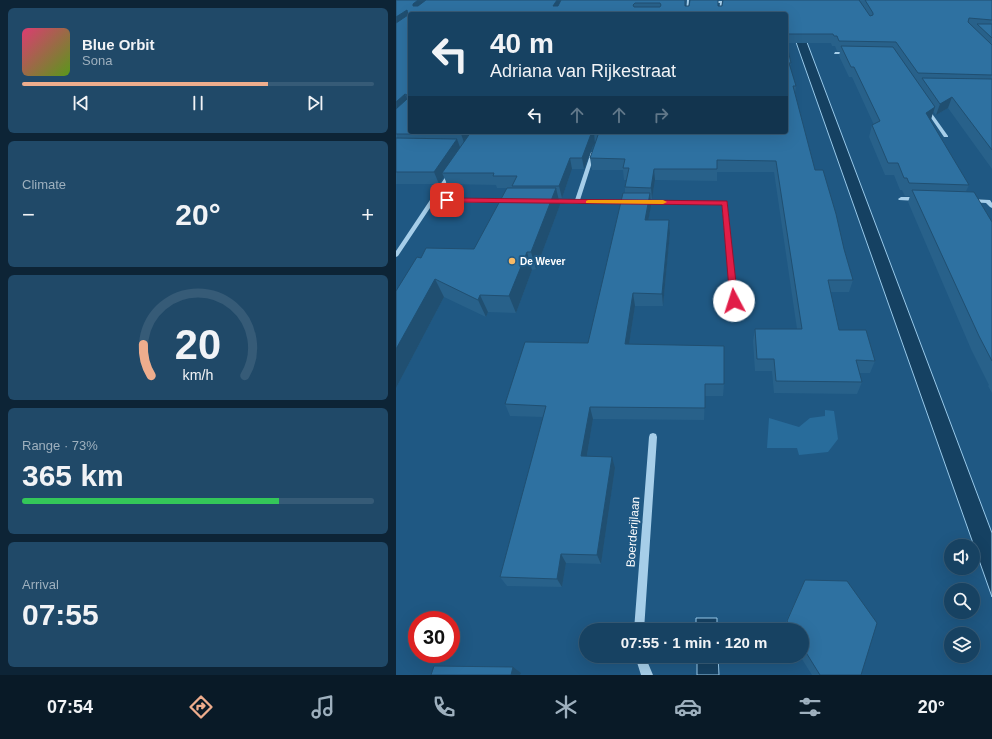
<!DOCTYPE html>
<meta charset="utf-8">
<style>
body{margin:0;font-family:Arial,sans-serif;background:#204968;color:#f1f3f6;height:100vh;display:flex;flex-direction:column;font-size:15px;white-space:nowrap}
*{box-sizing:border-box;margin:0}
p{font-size:13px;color:#9eb0be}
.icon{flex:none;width:22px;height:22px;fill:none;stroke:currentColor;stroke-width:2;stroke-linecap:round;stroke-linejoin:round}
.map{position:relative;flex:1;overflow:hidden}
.panel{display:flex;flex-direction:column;gap:8px;padding:8px;background:#0d2436;width:396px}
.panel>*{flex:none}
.hud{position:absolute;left:12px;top:12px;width:380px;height:122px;border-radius:4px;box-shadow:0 4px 16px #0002,0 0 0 1px #365b77;background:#174262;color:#f1f3f6;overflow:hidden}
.tools{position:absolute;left:548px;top:539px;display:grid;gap:8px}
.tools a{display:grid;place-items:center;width:36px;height:36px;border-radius:50%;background:#174262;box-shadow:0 4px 16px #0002,0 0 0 1px #365b77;font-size:20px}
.speed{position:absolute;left:12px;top:611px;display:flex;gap:8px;font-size:20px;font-weight:700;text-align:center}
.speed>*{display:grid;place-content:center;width:52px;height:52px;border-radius:50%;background:#174262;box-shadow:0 4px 16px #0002,0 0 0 1px #365b77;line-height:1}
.speed .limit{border:6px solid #d22;background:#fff;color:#111}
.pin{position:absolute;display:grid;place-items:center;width:34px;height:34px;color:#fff;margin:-17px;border-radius:8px;box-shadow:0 2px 6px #0006}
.me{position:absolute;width:44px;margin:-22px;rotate:355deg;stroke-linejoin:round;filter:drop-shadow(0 0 3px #0008)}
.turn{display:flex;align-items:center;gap:14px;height:84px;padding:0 16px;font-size:18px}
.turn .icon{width:52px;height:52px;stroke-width:2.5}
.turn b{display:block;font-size:28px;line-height:34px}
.lanes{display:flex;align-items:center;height:38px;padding:0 16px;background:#0003;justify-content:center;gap:20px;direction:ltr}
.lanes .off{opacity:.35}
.big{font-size:30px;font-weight:700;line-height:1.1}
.panel .widget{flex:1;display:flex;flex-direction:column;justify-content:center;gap:6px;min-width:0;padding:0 14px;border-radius:6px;background:#204968}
.panel .dial{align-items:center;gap:0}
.dial svg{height:104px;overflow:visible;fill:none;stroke:#365b77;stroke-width:7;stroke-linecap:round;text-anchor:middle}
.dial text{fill:#f1f3f6;stroke:none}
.song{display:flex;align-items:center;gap:12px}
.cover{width:48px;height:48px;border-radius:6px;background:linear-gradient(135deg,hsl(340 70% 55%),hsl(90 70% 35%))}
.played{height:4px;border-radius:2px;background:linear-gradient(90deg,#eead8d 70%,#365b77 70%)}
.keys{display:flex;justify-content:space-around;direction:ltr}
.heat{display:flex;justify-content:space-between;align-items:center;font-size:22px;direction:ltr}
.charge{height:6px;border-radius:3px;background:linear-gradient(90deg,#34c759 73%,#365b77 0)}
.trip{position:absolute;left:183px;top:623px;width:230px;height:40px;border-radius:20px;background:#174262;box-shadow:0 4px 16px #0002,0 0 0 1px #365b77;font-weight:700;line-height:40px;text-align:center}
.dock{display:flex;height:64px;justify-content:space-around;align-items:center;background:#091a27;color:#9eb0be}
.dock .icon{width:28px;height:28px}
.dock .on{color:#eead8d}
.dock b{font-size:18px;color:#f1f3f6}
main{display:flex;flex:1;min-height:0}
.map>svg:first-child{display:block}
.green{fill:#286c9b}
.water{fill:#154162;stroke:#99caeb}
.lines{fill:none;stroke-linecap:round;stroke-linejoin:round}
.minor{fill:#a6cee9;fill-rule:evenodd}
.wall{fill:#28618a;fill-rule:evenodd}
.shaded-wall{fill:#204f71}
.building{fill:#2e71a1;stroke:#204f71;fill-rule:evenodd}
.route{fill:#e11d48;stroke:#92132f}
.slow{fill:#f59e0b}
.poi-dot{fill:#f7b965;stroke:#1f5883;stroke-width:1.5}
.labels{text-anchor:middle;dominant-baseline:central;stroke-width:4;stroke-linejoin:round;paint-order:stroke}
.poi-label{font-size:10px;font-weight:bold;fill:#fff;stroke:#1f5883;text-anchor:start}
.near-street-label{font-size:12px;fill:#fff;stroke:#1f5883}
</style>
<main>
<section class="panel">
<div class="widget">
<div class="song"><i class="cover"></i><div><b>Blue Orbit</b><p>Sona</p></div></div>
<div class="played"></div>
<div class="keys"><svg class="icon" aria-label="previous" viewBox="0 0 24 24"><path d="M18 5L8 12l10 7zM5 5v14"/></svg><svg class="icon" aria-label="pause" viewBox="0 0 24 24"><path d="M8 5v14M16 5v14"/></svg><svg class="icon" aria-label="next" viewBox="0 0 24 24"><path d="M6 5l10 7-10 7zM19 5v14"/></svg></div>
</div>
<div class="widget"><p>Climate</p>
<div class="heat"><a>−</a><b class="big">20°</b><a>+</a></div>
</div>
<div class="widget dial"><svg viewBox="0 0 100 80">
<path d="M14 69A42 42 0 1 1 86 69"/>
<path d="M14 69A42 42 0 0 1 8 45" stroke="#eead8d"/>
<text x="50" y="56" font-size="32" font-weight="700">20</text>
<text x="50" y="72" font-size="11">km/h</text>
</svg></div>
<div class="widget"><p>Range · 73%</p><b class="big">365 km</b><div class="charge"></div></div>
<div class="widget"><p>Arrival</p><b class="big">07:55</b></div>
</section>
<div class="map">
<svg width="596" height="675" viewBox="0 0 596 675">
<rect width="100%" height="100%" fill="#1f5883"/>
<path class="green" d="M429,410L438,411L442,439L432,452L403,455L401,448H371L373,418L403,427L414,418L429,416Z"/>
<path class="water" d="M395,28L406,29L596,533V597Z
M300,618H321V630H300Z
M301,656H322L323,675H301Z"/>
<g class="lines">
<path class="minor" d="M291,0H293L292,14H290Z
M313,1H326L325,14H323L324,3H314Z
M439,52H453L455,53L453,54H438Z
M530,108H532L552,136V137H548L529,109Z
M195,152L199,153L184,200H233L236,202L235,203L181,204L152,202L151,201L154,199L179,200Z
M52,173L56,174L40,198L113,199L116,201L113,203L38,202L2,256L0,257V251Z
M505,197H521L524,199L521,201L503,200L502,199Z
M574,199L594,200L596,203V208L594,207L590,203L572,202V200Z
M246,200L331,202L341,301L340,303H336L335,301L326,205L244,203L243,202Z
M257,433L260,434L261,437L248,630H238L253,437L254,434Z
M239,656H249L257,675H245Z"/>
</g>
<path class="wall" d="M0,0H290L289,6H322L464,1V0H596V169L552,108L540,115L537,111L535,119H534L573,185L570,191L596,222V393L592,386L593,385L575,349L512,202L514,196H509L506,190H504L498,175H489L473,137L476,125H478L456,77H453L443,56L444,51H441L439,46H436L435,43H390L395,63L394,67L400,86L399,93L419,170L448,249L457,280L453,292H435L443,330L479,361L474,373H463L466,382L461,394L378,393L376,371H359L357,341L359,329H401L378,172H321V181L259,180L256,199H254L255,206L252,220H273L274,233L267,306H239L233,344L328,384L327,396H309L308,420L197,419L191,456L219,468L205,564L170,563L166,587L111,586L104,577L147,417L114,416L109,404L192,343L229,193V187L230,180H228L227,170H196L194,158L199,144L197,146L188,169H176L166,198H162L164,205L140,269L136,270L120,313L92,312L90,317L48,297L0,388V291L25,258L78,249L111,188H101L100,185L51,184L48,177L43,184H0ZM14,14H390V132H14Z
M409,580L465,675H416L404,656H406V630H388L387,628Z"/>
<path class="shaded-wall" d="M22,0H35L20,13L17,6V4Z
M161,0H167L160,14L157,6Z
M11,10L14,19L0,28V17Z
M9,94L13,104L0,117V102Z
M556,97L552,108L540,115L544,104Z
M539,107L535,119L526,124L530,113Z
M67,132H79L69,145L65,134Z
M198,132L199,144L197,146L188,169L186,158L195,134Z
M61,139L65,150L46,173L48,177L43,184L38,172Z
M174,158L176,169L166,198L163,186Z
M258,169L259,180L256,199L255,188Z
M160,188L164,205L140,269L135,252Z
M254,193L255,206L250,232L249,220Z
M273,220L274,233L267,306L266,294Z
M131,252L136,270L120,313L113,296Z
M39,279L48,297L0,388V349Z
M237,293L239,306L231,357L229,344Z
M84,295L92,312L90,317L82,300Z
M194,407L197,419L189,467L185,456Z
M216,457L219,468L205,564L201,555Z
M165,554L170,563L166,587L161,579Z
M117,667L125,673L124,675H115Z"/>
<path class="building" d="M0,0H22L17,4V6H22L30,0H161L157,6H162L165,0H289V6H293L294,0H322V6H326L327,0H463L474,16L477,15V13L469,0H596V20L573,18L572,22L595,44L596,45V75L522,73L500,42L443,41L441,36H438L437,34H390V14H14V132H67L65,134H0V109L11,99V95L9,94L0,102V23L12,15L11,10L0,17ZM239,3H264L265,5L264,7H238L237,5Z
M581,24H596V38Z
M390,41L395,63H393L400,86H397L419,170H427L440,214L448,249L457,280H432L443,330H470L479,361L460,360L466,382L380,381L378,359H361L359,329H406L380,161L321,160V169H258L255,188L229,187L233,168H227L229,159L194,158L202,135L201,133L198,132L195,134L186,158H174L163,186H116L121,176H97L98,173H46L75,132H390Z
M445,46L497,47L539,107L530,113L573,185L513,183L511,178H508L502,163H492L476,125L484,121L458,67H455Z
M526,78L596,79V150L556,97L544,104Z
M0,138L61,139L38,172H0Z
M111,188H160L135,252H131L113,296L84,295L82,300L39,279L0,349V291L21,257L25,258L30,248L78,249Z
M516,190L578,192L596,222V361L583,336Z
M227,193H254L249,220H273L266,294L237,293L229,344L328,346V384H309V408L194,407L185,456L216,457L201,555L165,554L161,579L104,577L150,406L109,404L129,342L192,343Z
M409,580L451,581L481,623L465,675H424L406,646V630H396L391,621Z
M38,666L117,667L115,675H35Z"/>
<path class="route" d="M51,198L331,201L342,301L338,304L334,301L326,205L49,202L48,200Z"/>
<path class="slow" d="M192,200H267L271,202L267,204L190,203V201Z"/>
<circle class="poi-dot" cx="116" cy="261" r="4"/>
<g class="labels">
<g class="poi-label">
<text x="124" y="261">De Wever</text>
</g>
<g class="near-street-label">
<text transform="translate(237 532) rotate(-86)">Boerderijlaan</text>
</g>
</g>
</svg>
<div class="tools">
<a><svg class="icon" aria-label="sound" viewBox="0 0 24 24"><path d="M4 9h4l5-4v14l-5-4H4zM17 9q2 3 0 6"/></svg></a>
<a><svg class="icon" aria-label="search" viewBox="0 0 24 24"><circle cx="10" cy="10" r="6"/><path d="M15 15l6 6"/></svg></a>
<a><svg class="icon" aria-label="layers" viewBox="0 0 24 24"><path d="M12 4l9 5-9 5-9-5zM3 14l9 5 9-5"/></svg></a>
</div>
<div class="speed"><div class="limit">30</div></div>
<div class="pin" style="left:51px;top:200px;background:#d93025"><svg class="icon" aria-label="arrive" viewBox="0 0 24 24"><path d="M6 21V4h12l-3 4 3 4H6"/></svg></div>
<svg class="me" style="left:338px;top:301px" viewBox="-20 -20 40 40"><circle r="19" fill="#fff"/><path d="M0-13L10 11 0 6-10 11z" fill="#e11d48"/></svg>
<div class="trip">07:55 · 1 min · 120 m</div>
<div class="hud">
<div class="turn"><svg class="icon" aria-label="left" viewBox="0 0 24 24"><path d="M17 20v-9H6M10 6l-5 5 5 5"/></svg><div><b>40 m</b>Adriana van Rijkestraat</div></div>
<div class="lanes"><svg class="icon" aria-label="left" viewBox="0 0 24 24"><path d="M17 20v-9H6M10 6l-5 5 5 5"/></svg><svg class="icon off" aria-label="ahead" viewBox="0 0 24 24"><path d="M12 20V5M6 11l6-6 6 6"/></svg><svg class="icon off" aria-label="ahead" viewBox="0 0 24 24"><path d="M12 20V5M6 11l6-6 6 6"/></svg><svg class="icon off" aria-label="right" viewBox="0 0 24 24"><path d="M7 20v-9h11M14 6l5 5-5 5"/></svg></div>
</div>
</div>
</main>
<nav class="dock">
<b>07:54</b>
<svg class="icon on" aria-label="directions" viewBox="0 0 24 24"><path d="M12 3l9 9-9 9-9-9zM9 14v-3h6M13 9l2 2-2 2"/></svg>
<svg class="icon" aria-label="music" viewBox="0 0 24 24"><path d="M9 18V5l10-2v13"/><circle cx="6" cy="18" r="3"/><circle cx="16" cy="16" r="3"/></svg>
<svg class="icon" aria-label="phone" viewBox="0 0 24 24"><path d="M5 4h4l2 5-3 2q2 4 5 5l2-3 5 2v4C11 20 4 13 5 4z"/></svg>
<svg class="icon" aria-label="climate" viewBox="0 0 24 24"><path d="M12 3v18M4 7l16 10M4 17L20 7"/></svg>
<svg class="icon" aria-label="car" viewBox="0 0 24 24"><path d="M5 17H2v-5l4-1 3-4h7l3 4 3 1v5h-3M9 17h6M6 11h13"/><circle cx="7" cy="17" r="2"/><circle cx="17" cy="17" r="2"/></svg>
<svg class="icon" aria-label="filters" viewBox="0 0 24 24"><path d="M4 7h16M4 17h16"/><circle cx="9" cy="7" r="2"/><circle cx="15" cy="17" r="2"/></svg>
<b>20°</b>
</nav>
